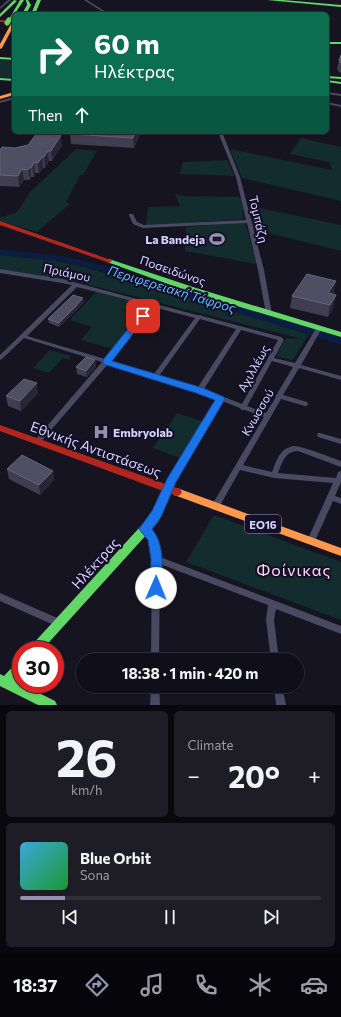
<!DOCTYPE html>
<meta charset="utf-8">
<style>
body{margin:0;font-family:Commissioner,sans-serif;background:#1e1d26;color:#f1f3f6;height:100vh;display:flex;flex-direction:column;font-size:15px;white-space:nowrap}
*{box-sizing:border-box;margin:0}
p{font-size:13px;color:#9c9ca2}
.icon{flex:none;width:22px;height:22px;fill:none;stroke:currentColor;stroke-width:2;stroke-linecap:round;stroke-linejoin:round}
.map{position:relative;height:705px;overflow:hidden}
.details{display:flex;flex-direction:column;gap:6px;padding:6px;background:#09080e;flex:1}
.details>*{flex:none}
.banner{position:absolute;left:12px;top:12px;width:317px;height:122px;border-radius:6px;box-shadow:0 1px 3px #0004,0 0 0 1px #302f38;background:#0b6e4f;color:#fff;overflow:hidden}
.speed{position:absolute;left:12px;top:641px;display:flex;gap:8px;font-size:20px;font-weight:700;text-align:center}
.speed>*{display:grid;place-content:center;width:52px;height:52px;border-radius:50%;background:#100f19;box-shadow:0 1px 3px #0004,0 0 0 1px #302f38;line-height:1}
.speed .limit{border:6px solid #d22;background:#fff;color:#111}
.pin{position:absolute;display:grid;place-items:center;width:34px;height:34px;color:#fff;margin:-17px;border-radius:8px;box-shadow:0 2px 6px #0006}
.me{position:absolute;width:44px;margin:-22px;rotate:1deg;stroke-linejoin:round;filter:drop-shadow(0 0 3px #0008)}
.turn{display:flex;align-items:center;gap:14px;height:84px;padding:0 16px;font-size:18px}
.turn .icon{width:52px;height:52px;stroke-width:2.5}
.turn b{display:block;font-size:28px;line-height:34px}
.then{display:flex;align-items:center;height:38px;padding:0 16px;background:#0003;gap:8px;font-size:15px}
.big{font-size:30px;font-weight:700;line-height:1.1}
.details .card{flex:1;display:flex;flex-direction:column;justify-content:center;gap:6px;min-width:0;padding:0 14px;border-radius:6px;background:#1e1d26}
.details .dial{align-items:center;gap:0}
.dial b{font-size:52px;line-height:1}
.song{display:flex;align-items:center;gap:12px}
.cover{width:48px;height:48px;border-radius:6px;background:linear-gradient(135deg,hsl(200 70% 55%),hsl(130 70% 35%))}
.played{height:4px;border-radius:2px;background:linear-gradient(90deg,#9591b1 15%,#302f38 15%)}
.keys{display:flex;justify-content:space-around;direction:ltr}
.heat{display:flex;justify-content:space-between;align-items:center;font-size:22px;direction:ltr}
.details .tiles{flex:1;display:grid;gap:6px;grid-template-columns:1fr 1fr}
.card:last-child{grid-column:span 2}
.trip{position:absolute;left:76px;top:653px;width:228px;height:40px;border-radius:20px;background:#100f19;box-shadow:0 1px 3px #0004,0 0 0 1px #302f38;font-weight:700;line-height:40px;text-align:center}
.tab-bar{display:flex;height:64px;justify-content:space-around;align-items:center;background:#06060a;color:#9c9ca2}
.tab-bar .icon{width:28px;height:28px}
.tab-bar .active{color:#9591b1}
.tab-bar b{font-size:18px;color:#f1f3f6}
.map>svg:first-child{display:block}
.green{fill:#132c2d}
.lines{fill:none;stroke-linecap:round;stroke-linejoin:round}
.river{fill:#0b1e41;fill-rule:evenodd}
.street{fill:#4a4962;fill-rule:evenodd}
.fast{fill:#63d668;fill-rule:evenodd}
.slow{fill:#ff974d;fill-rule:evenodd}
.jam{fill:#b3261e;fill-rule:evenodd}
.fast-bridge{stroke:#63d668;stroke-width:5}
.wall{fill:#403d50}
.shaded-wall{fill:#282635}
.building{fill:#504e63;stroke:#66637b}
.route{fill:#1a73e8;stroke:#114b97}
.labels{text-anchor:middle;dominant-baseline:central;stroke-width:4;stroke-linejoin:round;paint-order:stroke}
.shield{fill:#130f26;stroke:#9e99be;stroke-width:1}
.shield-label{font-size:11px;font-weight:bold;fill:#d9d4ff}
.street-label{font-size:12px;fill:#d9d4ff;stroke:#130f26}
.poi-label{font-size:12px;font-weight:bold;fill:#d9d4ff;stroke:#130f26;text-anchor:end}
.water-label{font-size:13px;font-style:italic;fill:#62b6ff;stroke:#130f26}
.near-street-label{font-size:14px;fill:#d9d4ff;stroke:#130f26}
.near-neighbourhood-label{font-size:16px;letter-spacing:1px;fill:#ffd6f0;stroke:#130f26}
</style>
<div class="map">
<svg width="341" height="705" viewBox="0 0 341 705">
<rect width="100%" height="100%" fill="#161421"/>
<path class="green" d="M0,60H14V79L0,77Z
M301,138L341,147V201L242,178L230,149L332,170L329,162L290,154Z
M76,149L97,151L83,175H80L66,202L70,204L37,232L0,221V218L17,212L30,192Z
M227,160L235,176L179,174L183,162Z
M175,194L184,196L238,197L241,199L244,219L146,226L148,207L180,206Z
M250,206L341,225V251L252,229Z
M245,222L257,264L185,251L186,227Z
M0,255L38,258L85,267L309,334L293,360H291L276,356L286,338L302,339L78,282L0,269Z
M96,292L149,305L113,349L81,340L92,327L70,320Z
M50,350L71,356L68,359L63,358L49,373L33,368Z
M177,413L204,422L180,458L153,448Z
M214,515L341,562V620L186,562Z"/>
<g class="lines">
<path class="river" d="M0,249L63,256L114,268L341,337V345L107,272L63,262L0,255Z"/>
<path class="street" d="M8,0H11L0,9V7Z
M84,0H87L109,14H106Z
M327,92L341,94V96L327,94Z
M14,97V99L0,103V101Z
M327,102L341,105V107L327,104Z
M218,132H222L240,177L264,270L272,314L271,315H267L266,314L258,270L247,223L143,228L133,224L129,215V214H133L137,222L144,225L246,220L236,177Z
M0,269L62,279L197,315H201L202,316L281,337L284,340L274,358L295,363L317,327H321L322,328L301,365L341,376V380L299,368L283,395L307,402L308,404L307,406H305L281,399L243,465L272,472C275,464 278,455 284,450C286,448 290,447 293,446C301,445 332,458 341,461V467L298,451C285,451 282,463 278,473L336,478L338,472L341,471V482L335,496L341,498V504L333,501L314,543L311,544L308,543L307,541L333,483L274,478L240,470L218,509L215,510L212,509L211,507L212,505L264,417L245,410H241L240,408L222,401L174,481L171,492L168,493L165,492L164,490L168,479L217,399L198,391L108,364L39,444H35L34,442L35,440L102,362L24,338L2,359L0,360V355L72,285L62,283L0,273ZM77,287L148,305L105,359L27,336ZM153,307L195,318L154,374L110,361ZM200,319L236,329L198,387L159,376ZM241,330L278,340L242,404L204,389ZM272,361L293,367L277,394L275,396L276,397L266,413L247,406Z
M318,433H320L341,439V444L318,437L317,435Z
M145,526C157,531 158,546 160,557L341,626V634L276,609L274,620L279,660H271L266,620L268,605L160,564L159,660H151L152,559L149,540L141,529L142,527Z
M0,593L62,620L63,623L62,626L59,627L56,626L0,601Z
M151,686H159L160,705H150Z
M274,686H282L286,705H276Z"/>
<path class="fast" d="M14,0L17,1L0,17V14Z
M20,0H24L10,21H8Z
M26,0H28L31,5L26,14H22L27,5Z
M37,0H41L35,14H31Z
M267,0H283L341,5V7Z
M327,42H341V44H327Z
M0,57L14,58V60L0,59Z
M327,76L341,77V79L327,78Z
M0,78L14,79V81L0,80Z
M327,80L341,82V84L327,82Z
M109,259L196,288L341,332V337L190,292L107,262L106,261Z
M168,486L171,487L173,490L158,522L42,650H29L31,646L150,516L165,487Z
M21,661V675L15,681L55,701L57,705H38L0,686V674L4,676L17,662Z"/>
<path class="slow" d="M12,22H14V25L2,48L0,49V44Z
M14,92V95L0,99V96Z
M177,488L341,548V556L174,495L172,492L174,489Z"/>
<path class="jam" d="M0,20L14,21V23L0,22Z
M0,221L111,260L112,261L109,263L107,262L0,225Z
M0,425L180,489L182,492L180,495L177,496L174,495L0,431Z"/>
<path class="fast-bridge" d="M7,23L9,20"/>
</g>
<path class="wall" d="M341,55V73L339,72L337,69L339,60Z
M141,132L134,148L71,144L70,134Z
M62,145L52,161H49L45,168H43L39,173H35L34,177H31L30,180H24L19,187L0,186V150L15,148Z
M334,293L333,295L334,307L328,317L290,308L292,296Z
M84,302L76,311L59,327L49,323L48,319Z
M95,360L96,367L87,377L77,374L76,367Z
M38,393L21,411L8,406L6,396Z
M7,469L53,471L54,480L40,495L9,479Z"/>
<path class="shaded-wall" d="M136,132H141L134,148L133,138Z
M61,135L62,145L52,161L51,151Z
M48,151L49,161L45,168L44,157Z
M42,157L43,168L39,173L38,163Z
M34,162L35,173L34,177L32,167Z
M30,167L31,177L30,180L28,170Z
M22,169L24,180L19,187L18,176Z
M336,281L334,293L326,305L328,293Z
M336,295L334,307L328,317L330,305Z
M83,298L84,302L76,311L59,327V323Z
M95,360L96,367L87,377L86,371Z
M37,383L38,393L21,411L20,401Z
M53,471L54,480L40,495L39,485Z"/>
<path class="building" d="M80,12L89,13L87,14H78Z
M341,55V63L339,60Z
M71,132H136L133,138L70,134Z
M37,133L61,135L51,151H48L44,157H42L38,163L34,162L32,167H30L28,170L22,169L18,176L0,175V150L2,147L15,148L28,145Z
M307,274L336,281L328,293L336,295L330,305L292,296Z
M73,295L83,298L75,307L59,323L48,319Z
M86,357L95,360L86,371L76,367Z
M24,379L37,383L20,401L6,396Z
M22,455L53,471L39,485L7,469Z"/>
<path class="route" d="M143,313L147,316L112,361L203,388L224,397L225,399L176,482L161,517L152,529C165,545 162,568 162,588L161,592L156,593L152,592L150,588L151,559L148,540L139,529L152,511L167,479L215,400L196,393L103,364V360L140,314Z"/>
<defs>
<symbol id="stadium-bare" viewBox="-9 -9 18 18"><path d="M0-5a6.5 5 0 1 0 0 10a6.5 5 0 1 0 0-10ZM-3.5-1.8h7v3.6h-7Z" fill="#9591b1" stroke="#130f26" stroke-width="2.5" paint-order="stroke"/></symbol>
<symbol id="hospital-bare" viewBox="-9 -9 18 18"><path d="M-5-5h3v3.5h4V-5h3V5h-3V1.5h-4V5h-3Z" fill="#9591b1" stroke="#130f26" stroke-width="2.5" paint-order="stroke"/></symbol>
</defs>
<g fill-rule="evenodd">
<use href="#stadium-bare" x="206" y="228" width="22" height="22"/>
<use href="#hospital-bare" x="90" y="421" width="22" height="22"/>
</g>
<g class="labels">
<rect class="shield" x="245" y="515" width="36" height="18" rx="3"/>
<g class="shield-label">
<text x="263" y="524">ΕΟ16</text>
</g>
<g class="street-label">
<text transform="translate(259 219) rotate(77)">Τομπάζη</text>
<text transform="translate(173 270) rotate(19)">Ποσειδώνος</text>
<text transform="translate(67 272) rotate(12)">Πριάμου</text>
<text transform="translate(253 368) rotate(-61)">Αχιλλέως</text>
<text transform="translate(257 412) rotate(-60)">Κνωσσού</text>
</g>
<g class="poi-label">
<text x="205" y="239">La Bandeja</text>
<text x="113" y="432" text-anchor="start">Embryolab</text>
</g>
<g class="water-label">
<text transform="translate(172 289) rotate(17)">Περιφερειακή Τάφρος</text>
</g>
<g class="near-street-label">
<text transform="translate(96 449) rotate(20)">Εθνικής Αντιστάσεως</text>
<text transform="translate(95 563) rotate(-48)">Ηλέκτρας</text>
</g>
<g class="near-neighbourhood-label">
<text x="294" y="569">Φοίνικας</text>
</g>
</g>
</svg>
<div class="speed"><div class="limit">30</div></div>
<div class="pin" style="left:143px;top:316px;background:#d93025"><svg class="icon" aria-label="arrive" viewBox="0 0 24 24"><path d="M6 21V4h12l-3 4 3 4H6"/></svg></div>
<svg class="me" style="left:156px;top:588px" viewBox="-20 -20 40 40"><circle r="19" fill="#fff"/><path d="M0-13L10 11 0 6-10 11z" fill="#1a73e8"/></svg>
<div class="trip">18:38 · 1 min · 420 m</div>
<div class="banner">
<div class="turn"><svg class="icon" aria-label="right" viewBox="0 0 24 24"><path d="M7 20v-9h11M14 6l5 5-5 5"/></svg><div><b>60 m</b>Ηλέκτρας</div></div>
<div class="then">Then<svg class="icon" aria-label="ahead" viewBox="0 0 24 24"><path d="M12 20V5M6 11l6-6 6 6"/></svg></div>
</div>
</div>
<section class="details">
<div class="tiles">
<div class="card dial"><b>26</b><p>km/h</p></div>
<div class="card"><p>Climate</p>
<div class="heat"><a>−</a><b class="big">20°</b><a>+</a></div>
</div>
<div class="card">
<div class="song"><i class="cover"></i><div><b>Blue Orbit</b><p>Sona</p></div></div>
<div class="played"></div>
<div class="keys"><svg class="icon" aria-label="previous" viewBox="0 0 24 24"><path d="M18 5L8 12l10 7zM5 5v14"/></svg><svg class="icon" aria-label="pause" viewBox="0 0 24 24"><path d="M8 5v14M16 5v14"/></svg><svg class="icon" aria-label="next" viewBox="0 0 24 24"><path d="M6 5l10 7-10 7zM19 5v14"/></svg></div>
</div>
</div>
</section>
<nav class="tab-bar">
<b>18:37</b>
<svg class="icon active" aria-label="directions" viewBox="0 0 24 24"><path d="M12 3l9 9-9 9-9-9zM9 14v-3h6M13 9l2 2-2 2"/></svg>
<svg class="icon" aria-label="music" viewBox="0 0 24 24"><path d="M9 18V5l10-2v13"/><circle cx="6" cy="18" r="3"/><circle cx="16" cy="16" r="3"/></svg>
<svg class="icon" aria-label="phone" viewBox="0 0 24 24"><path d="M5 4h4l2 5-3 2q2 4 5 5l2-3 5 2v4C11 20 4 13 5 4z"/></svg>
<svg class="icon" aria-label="climate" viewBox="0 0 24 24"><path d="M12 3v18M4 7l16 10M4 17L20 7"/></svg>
<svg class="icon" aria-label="car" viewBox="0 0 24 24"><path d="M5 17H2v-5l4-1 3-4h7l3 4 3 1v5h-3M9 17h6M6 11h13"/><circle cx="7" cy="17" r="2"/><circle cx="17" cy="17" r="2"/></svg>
</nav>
